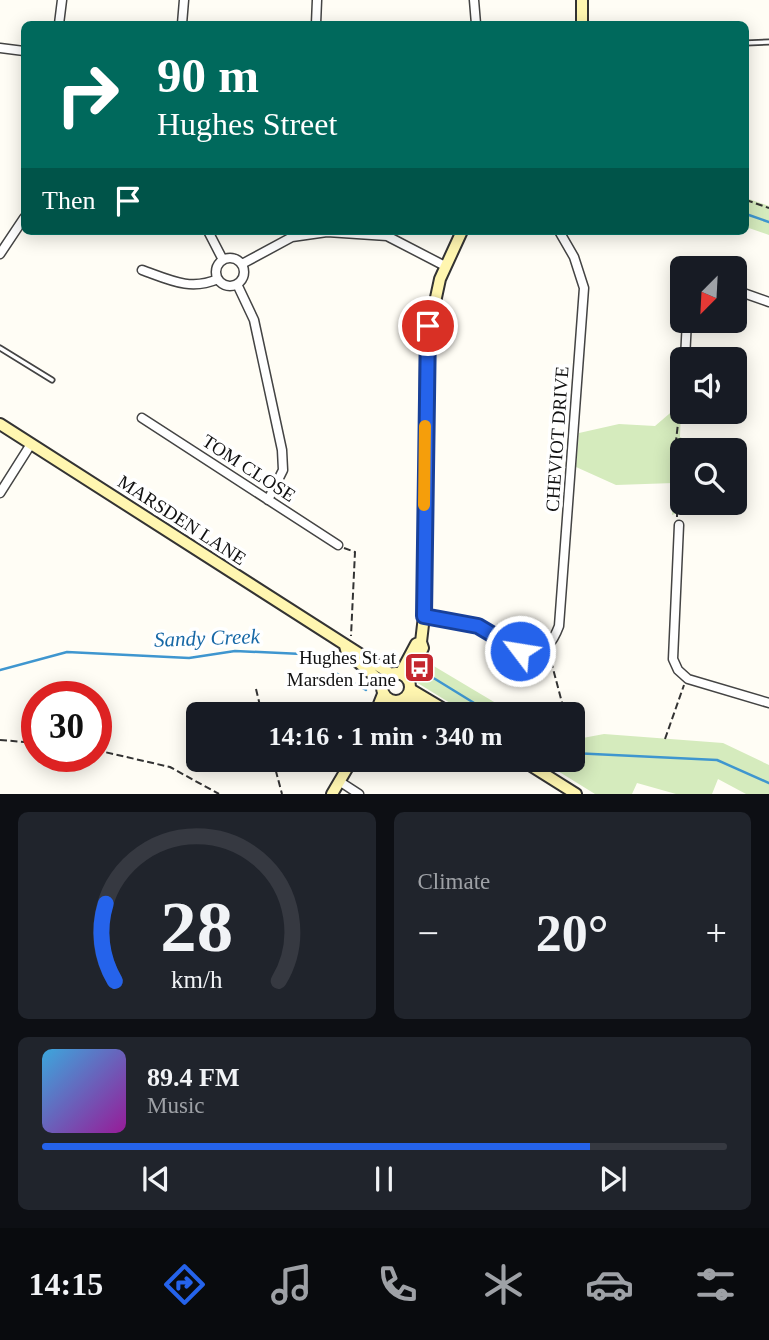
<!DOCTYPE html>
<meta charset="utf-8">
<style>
body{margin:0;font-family:Georgia,serif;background:#20242c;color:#f1f3f6;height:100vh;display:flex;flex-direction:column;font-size:26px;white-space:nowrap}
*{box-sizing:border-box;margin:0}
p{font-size:23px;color:#9ea1a6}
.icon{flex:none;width:38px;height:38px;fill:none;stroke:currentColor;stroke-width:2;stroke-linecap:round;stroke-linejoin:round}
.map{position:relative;height:794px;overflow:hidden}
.details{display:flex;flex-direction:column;gap:18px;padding:18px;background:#0d0f14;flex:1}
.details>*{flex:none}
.banner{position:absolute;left:21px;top:21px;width:728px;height:214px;border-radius:10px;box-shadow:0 4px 18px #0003;background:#00695c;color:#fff;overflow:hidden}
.needle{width:46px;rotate:204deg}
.buttons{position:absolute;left:670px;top:256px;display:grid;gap:14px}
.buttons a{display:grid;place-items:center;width:77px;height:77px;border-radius:10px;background:#171b24;box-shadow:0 4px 18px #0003;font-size:35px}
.speed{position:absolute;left:21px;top:681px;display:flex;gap:14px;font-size:35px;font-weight:700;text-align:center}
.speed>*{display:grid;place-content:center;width:91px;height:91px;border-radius:50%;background:#171b24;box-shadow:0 4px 18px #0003;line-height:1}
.speed .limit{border:10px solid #d22;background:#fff;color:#111}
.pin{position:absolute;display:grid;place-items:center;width:60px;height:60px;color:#fff;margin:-30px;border:4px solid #fff;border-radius:50%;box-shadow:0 2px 7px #0007}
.me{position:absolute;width:77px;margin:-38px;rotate:301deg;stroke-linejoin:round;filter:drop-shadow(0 0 5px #0008)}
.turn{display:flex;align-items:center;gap:24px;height:147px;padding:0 21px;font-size:32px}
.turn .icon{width:91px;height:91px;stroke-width:2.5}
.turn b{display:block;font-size:49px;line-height:60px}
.then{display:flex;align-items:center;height:66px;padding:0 21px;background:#0003;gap:14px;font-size:26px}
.big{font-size:52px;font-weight:800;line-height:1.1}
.details .tile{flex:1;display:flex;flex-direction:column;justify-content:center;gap:10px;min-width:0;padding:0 24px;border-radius:10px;background:#20242c}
.details .dial{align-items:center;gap:0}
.dial svg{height:182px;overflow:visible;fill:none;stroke:#363941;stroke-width:7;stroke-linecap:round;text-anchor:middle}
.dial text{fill:#f1f3f6;stroke:none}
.song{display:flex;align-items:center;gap:21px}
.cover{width:84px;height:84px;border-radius:10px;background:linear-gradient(135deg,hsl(200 70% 55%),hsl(300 70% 35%))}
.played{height:7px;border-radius:4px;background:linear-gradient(90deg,#2563eb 80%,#363941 80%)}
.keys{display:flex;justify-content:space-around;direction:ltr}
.heat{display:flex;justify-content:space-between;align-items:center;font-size:38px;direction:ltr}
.details .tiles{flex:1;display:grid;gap:18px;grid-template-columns:1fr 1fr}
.tile:last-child{grid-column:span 2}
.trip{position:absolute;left:186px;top:702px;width:399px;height:70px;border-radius:10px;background:#171b24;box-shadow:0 4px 18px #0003;font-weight:800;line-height:70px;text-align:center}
.dock{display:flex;height:112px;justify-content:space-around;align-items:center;background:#090b0e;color:#9ea1a6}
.dock .icon{width:49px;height:49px}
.dock .active{color:#2563eb}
.dock b{font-size:32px;color:#f1f3f6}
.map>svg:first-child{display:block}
.green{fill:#d5ebbd}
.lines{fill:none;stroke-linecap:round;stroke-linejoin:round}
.stream{stroke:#3f96cf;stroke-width:2.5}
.lane-casing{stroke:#444;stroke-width:7}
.street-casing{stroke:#444;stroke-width:11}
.secondary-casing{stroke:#333;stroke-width:14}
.path{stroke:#333;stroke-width:2;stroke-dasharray:7 3.5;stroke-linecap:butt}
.lane{stroke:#fff;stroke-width:3.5}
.street{stroke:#fff;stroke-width:8}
.secondary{stroke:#fff6b0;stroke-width:10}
.route-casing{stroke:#184099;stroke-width:18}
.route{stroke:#2563eb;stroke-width:12}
.slow{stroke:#f59e0b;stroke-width:12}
.labels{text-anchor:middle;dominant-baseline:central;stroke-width:7;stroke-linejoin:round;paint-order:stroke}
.street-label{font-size:19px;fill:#111;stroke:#fff}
.poi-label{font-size:19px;fill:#111;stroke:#fff;text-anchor:end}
.water-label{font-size:21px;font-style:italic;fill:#1768a6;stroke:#fff}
</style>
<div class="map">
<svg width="769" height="794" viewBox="0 0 769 794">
<rect width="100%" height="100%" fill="#fffdf5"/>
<path class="green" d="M746,198L769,206V235L746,227Z
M676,408L681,410L680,437L706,450H682V483H679L677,513L672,515L674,483L616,485L576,467L579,433L619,424L655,426Z
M422,659L514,714H468L416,682L414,677Z
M604,734L723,743L769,765V794H746L718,779L712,794H676L637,783L632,794H595L540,760H572V740Z"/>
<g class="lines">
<path class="stream" d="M746,214L769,222
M0,670L67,652L189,658L235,651L302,654L366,690
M427,674L492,714
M572,753L717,760L769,783"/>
<defs>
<path id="lane" d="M746,43L769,42
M682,276V287
M0,348L52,380"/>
<path id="street" d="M474,0L476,24
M59,24L62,0
M182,24L184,0
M316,24L317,0
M0,48L24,51
M208,231L223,260
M0,254L24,218
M216 272a14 14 0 1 1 28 0a14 14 0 1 1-28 0Z
M242,264L292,237L327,232L387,236L445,266
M142,270C170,280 190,291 218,279
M237,284L254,320L282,450L283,470L268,500
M735,290L769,302
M685,359L687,320
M682,398V391
M142,418L338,545
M0,493L31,444
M679,525L673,659L678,670L688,679L769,703
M424,616C442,618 461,619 478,626C511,640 539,679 559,626L584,288L574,257L559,231
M339,781L359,794"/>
<path id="secondary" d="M582,0V24
M0,424L391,674
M345,646L347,653L382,682
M382 687a14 14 0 1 1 28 0a14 14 0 1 1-28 0Z
M400,674L416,644L421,642
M408,680L423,648L421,642L424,616L426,344L440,279L462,231
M410,689L452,714
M406,697L441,714
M375,714L383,694
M385,714L395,702
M522,760L576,794
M332,794L352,760"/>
</defs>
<use href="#lane" class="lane-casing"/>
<use href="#street" class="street-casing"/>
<use href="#secondary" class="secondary-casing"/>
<path class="path" d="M746,200L769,208
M677,517V478L673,467L680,406
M344,548L355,552L351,636
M551,661L565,714
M256,689L262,714
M665,739L684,685
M0,740L37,743
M96,750L170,767L219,794
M273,760L282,794"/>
<use href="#lane" class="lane"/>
<use href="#street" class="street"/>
<use href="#secondary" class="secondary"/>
</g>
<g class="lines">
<defs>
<path id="route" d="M428,326L424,616L478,626L520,651"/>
</defs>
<use href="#route" class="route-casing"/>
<use href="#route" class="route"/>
<path class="slow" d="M424,505L425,426"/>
</g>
<defs>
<symbol id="bus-square" viewBox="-11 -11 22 22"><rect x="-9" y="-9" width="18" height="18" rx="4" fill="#c4262e" stroke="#fff"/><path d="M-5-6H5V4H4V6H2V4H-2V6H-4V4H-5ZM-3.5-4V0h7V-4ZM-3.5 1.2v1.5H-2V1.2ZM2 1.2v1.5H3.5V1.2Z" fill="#fff"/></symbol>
</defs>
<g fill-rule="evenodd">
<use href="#bus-square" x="402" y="650" width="35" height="35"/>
</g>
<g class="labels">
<g class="street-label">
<text transform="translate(557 439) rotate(-86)">CHEVIOT DRIVE</text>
<text transform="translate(249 468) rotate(33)">TOM CLOSE</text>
<text transform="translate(182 520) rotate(33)">MARSDEN LANE</text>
</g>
<g class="poi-label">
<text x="396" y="657">Hughes St at<tspan x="396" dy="22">Marsden Lane</tspan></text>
</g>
<g class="water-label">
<text transform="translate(207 638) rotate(-2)">Sandy Creek</text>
</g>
</g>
</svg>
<div class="buttons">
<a><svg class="needle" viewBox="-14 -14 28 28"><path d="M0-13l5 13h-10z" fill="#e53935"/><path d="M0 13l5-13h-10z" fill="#9ea1a6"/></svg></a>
<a><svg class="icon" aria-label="sound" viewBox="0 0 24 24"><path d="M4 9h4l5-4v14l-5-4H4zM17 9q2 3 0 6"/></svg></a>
<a><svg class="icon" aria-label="search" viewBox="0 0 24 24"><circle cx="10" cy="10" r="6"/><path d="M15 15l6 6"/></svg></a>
</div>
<div class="speed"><div class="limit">30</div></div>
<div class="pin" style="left:428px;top:326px;background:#d93025"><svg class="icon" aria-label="arrive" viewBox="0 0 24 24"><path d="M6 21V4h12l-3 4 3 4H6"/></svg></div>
<svg class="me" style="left:520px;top:651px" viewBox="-20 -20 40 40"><circle r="17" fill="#2563eb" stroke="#fff" stroke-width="3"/><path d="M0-11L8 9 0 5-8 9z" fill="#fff"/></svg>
<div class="trip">14:16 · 1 min · 340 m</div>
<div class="banner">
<div class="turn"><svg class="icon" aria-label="right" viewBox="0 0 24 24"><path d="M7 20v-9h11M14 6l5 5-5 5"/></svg><div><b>90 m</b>Hughes Street</div></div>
<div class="then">Then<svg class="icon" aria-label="arrive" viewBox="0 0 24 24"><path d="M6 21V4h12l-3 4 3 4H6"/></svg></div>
</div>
</div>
<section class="details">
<div class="tiles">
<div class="tile dial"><svg viewBox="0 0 100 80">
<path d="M14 69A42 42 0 1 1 86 69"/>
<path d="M14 69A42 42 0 0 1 10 35" stroke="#2563eb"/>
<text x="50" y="56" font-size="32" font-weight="700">28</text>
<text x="50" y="72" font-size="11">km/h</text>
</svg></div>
<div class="tile"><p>Climate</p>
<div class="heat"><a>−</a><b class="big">20°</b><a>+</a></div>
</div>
<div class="tile">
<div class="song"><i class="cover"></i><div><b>89.4 FM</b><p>Music</p></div></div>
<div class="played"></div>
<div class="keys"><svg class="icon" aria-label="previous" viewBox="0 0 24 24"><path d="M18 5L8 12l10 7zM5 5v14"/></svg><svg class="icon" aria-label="pause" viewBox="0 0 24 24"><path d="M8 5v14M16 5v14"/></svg><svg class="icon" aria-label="next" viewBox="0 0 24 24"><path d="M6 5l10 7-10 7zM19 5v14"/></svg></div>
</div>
</div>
</section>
<nav class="dock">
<b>14:15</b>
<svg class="icon active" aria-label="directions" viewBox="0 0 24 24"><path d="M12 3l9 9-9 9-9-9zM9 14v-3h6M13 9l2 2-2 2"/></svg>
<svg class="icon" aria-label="music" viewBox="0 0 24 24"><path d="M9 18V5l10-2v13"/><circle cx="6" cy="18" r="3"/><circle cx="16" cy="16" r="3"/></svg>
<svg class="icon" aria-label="phone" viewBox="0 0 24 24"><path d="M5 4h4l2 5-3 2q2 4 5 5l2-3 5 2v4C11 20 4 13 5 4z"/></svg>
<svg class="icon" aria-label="climate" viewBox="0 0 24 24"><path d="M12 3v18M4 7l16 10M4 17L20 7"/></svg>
<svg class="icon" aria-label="car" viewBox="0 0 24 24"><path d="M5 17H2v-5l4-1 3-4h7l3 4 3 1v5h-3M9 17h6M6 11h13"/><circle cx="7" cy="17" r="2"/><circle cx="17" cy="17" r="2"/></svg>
<svg class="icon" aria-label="filters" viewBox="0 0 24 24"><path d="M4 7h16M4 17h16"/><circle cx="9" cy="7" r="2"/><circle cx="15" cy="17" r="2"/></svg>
</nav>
